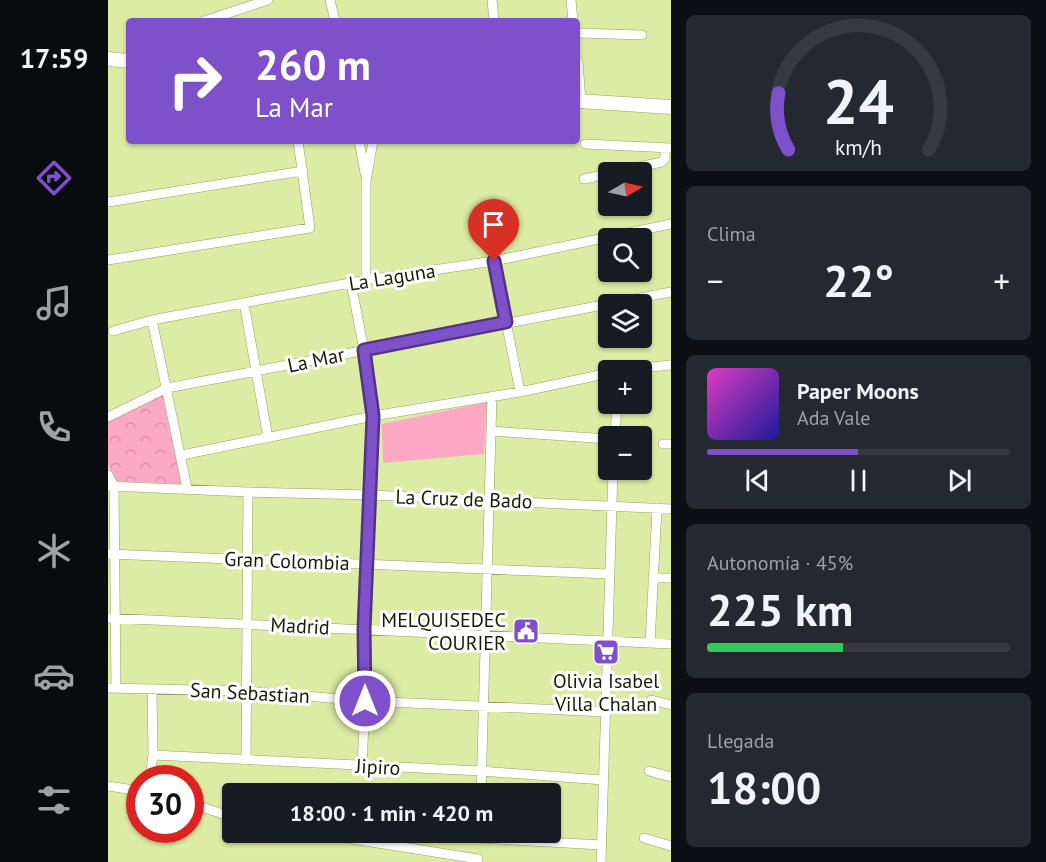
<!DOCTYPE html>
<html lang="es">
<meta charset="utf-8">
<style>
body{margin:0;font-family:"PT Sans",sans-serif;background:#242831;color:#f1f3f6;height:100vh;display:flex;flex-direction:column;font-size:22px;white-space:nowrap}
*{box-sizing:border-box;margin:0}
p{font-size:20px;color:#9ea1a6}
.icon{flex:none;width:33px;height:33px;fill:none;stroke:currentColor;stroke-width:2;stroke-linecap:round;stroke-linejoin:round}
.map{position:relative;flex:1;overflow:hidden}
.side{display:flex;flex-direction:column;gap:15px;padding:15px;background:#0d0f14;width:375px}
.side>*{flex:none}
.hud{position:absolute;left:18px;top:18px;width:454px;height:126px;border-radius:6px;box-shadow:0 2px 4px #0004;background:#7e50c9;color:#fff;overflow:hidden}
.needle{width:39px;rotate:81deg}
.buttons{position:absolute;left:490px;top:162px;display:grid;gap:12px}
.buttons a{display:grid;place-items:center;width:54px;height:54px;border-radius:6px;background:#171b24;box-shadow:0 2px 4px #0004;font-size:30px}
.speed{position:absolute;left:18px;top:765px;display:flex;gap:12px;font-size:30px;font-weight:700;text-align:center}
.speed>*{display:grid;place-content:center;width:78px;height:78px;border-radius:50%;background:#171b24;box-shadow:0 2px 4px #0004;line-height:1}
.speed .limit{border:9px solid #d22;background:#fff;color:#111}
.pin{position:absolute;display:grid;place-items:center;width:51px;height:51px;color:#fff;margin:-62px -26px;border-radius:50% 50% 50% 0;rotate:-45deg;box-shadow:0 0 6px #0007}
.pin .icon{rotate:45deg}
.me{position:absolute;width:66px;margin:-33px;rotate:0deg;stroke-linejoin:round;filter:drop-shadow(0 0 4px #0008)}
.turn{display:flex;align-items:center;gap:21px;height:126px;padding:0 30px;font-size:27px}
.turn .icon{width:78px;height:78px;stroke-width:2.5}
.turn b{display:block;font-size:42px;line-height:51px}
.big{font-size:45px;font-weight:700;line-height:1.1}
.side .widget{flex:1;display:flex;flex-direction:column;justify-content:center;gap:9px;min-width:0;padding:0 21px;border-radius:9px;background:#242831}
.side .dial{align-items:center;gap:0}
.dial svg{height:156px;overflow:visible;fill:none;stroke:#363941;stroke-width:7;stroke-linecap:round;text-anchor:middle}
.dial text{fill:#f1f3f6;stroke:none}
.song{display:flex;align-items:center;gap:18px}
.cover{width:72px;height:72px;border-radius:9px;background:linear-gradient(135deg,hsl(310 70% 55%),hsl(240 70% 35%))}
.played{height:6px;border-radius:3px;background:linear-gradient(90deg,#7e50c9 50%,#363941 50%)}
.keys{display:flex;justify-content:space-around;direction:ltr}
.heat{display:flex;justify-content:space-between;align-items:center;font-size:33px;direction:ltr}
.charge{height:9px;border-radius:4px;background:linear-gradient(90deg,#34c759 45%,#363941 0)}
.trip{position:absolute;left:114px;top:783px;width:339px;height:60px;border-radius:6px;background:#171b24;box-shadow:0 2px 4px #0004;font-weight:700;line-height:60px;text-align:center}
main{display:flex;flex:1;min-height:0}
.dock{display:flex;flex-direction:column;width:108px;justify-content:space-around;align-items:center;background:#090b0e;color:#9ea1a6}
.dock .icon{width:42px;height:42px}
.dock .active{color:#7e50c9}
.dock b{font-size:27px;color:#f1f3f6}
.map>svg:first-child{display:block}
.park{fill:url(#park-crowns)}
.pitch{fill:#fda9c6}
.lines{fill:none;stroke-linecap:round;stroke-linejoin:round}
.street-casing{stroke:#95a25e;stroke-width:10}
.secondary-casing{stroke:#95a25e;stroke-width:15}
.street{stroke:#fff;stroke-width:9}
.secondary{stroke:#fff;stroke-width:14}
.route-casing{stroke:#523483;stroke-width:15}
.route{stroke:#7e50c9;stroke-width:10}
.labels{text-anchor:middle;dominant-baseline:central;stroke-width:6;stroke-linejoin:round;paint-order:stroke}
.street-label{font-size:20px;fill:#181d02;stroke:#fff}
.poi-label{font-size:20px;fill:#181d02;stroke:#fff;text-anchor:end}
</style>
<main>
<nav class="dock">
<b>17:59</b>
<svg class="icon active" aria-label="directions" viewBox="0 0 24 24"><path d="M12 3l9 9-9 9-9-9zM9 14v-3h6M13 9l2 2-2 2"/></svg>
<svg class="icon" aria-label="music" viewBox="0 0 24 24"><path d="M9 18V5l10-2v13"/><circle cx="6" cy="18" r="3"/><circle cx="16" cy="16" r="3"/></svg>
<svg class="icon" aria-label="phone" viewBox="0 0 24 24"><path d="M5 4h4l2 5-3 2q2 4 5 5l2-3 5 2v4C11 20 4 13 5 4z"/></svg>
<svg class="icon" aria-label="climate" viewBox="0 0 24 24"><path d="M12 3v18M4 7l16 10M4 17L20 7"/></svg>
<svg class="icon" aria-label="car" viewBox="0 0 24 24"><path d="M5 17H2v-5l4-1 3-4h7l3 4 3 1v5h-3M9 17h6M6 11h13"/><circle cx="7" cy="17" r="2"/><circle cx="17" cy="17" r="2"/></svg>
<svg class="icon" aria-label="filters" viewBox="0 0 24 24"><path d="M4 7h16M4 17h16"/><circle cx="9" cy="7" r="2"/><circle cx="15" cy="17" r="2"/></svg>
</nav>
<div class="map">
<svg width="563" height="862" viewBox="0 0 563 862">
<defs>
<pattern id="park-crowns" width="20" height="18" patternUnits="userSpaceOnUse" patternTransform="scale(1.5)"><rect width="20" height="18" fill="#fda9c6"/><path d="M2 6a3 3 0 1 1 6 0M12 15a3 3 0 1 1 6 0" fill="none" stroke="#d891a8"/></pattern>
</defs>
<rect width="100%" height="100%" fill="#ddeca4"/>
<path class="park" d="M56,393L74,484L8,481L0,465V420Z"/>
<path class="pitch" d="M379,402L376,454L275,463L274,424Z"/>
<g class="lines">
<defs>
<path id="street" d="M222,0L227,21
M384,0L386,21
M463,0L465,21
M96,21L160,0
M470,33L534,35
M470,62L473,101
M251,141L257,173
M477,144L563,148
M508,172L554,162L557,158V148
M476,179L501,174
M0,202L195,171
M0,260L202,228L190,141
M386,261L412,392
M258,280V181L265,141
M243,283L256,350L265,416L257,629V701L254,767
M136,303L160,438
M44,320L79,488
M5,331L44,320L258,280L386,261L563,224
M515,370L563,365
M0,417L59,388L563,292
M383,431L501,439
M507,436L509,404
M555,444H563
M74,455L265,416L412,392L501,373
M0,475L6,486L8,688
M0,486L140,492L263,495L563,509
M0,554L502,574
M545,578H563
M0,618L563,644
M542,643L549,508
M0,688L137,691L257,701L499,712
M543,700L563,705
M45,755L373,771L495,780
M138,760L140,492
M541,771L563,777
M42,778L45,755L44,690
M0,786L32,791
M373,794L384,396
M82,803L124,817
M200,832L370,859
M371,838L493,845
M536,838L563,846
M493,862L505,470"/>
<path id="secondary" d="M0,59L21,61
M470,101L563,107"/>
</defs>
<use href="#street" class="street-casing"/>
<use href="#secondary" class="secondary-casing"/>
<use href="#street" class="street"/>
<use href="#secondary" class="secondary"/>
</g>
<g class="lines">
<defs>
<path id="route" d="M257,701L256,629L265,416L256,350L398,322L386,261"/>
</defs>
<use href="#route" class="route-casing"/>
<use href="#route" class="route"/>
</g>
<defs>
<symbol id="civic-square" viewBox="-11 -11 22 22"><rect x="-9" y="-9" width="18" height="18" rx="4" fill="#7e50c9" stroke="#fff"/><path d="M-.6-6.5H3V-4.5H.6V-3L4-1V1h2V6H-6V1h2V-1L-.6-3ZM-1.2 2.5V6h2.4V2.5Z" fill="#fff"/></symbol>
<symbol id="supermarket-square" viewBox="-11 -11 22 22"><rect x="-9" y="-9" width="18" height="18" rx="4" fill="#7e50c9" stroke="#fff"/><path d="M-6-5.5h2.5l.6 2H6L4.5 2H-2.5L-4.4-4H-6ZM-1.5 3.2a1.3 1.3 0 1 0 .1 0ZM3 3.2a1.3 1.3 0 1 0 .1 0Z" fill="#fff"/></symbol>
</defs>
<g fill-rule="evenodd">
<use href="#civic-square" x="403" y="616" width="30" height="30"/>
<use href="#supermarket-square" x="483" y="637" width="30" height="30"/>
</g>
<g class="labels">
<g class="street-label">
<text transform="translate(284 277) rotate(-9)">La Laguna</text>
<text transform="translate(208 360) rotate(-12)">La Mar</text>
<text transform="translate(356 499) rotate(2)">La Cruz de Bado</text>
<text transform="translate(179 561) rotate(2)">Gran Colombia</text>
<text transform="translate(192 626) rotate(3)">Madrid</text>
<text transform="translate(142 693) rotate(3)">San Sebastian</text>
<text transform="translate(270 767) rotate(3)">Jipiro</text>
</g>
<g class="poi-label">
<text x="398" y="620">MELQUISEDEC<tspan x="398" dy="23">COURIER</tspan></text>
<text x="498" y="681" text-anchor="middle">Olivia Isabel<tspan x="498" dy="23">Villa Chalan</tspan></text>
</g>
</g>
</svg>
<div class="buttons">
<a><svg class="needle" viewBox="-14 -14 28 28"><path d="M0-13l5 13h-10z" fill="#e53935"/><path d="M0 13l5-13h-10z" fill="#9ea1a6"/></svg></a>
<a><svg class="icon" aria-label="search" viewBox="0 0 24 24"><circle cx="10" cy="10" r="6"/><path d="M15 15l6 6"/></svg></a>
<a><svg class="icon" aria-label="layers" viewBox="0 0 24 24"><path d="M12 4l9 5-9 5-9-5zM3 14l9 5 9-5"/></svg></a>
<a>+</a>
<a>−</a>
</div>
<div class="speed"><div class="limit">30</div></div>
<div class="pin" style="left:386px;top:261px;background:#d93025"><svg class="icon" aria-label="arrive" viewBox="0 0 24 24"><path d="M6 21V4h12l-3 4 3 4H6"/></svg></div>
<svg class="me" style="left:257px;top:701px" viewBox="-20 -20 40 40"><circle r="17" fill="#7e50c9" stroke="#fff" stroke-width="3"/><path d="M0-11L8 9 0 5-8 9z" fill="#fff"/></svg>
<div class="trip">18:00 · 1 min · 420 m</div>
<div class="hud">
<div class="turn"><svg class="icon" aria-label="right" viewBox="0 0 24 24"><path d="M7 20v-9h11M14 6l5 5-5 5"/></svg><div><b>260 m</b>La Mar</div></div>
</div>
</div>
<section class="side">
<div class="widget dial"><svg viewBox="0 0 100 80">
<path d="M14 69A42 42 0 1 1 86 69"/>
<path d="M14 69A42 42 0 0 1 9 40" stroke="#7e50c9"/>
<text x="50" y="56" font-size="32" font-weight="700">24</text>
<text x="50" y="72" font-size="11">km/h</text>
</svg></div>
<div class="widget"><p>Clima</p>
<div class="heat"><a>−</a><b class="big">22°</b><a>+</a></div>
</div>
<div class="widget">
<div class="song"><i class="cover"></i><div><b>Paper Moons</b><p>Ada Vale</p></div></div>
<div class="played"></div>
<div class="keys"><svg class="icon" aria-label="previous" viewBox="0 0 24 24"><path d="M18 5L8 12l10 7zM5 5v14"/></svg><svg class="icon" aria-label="pause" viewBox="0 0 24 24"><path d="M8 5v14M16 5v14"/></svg><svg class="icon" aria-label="next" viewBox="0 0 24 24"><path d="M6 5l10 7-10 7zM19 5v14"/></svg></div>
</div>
<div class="widget"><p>Autonomía · 45%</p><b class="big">225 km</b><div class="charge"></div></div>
<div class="widget"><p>Llegada</p><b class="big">18:00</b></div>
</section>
</main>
